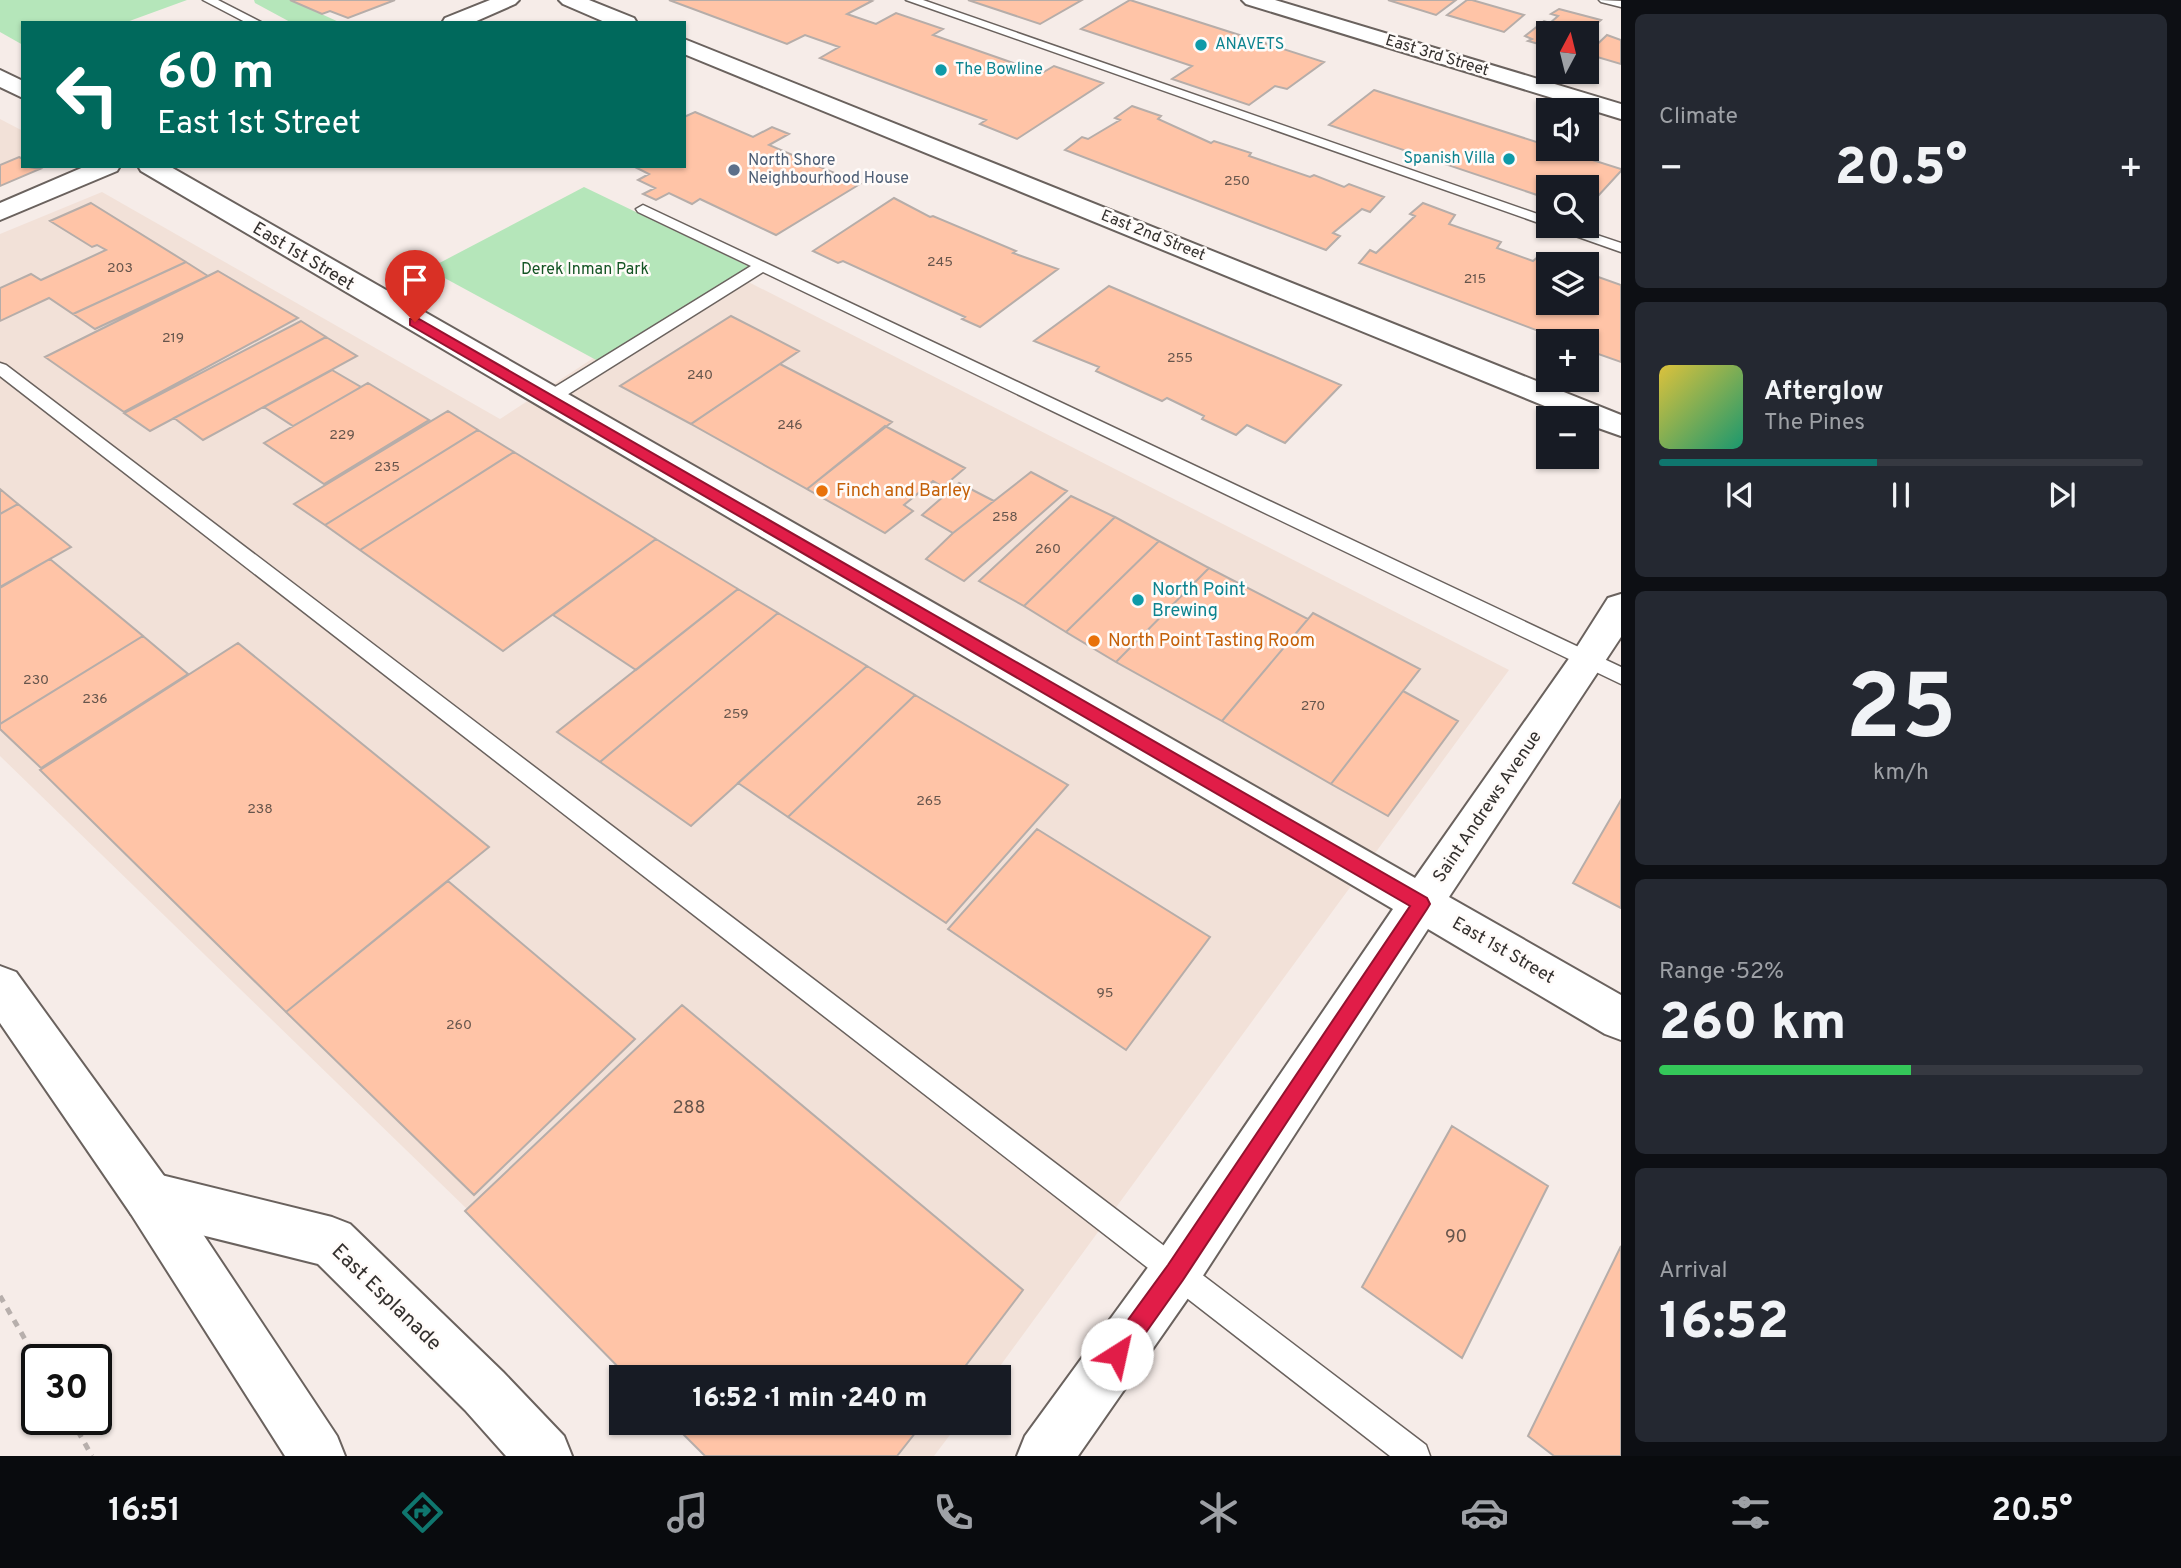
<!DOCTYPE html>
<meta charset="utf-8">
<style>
body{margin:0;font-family:Overpass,sans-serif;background:#242831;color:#f1f3f6;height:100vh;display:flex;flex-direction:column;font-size:26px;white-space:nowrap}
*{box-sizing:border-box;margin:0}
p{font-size:23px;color:#9ea1a6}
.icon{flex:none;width:38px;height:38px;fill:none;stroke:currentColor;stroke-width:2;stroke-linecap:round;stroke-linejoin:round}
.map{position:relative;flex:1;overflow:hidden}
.sheet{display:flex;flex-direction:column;gap:14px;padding:14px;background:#0d0f14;width:560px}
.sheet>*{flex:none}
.banner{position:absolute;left:21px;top:21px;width:665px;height:147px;border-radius:0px;box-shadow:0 2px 5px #0004;background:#00695c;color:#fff;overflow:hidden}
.needle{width:46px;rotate:7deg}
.fabs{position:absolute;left:1536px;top:21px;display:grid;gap:14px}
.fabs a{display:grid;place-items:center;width:63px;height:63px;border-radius:0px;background:#171b24;box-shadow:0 2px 5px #0004;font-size:35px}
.speed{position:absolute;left:21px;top:1344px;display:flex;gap:14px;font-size:35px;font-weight:700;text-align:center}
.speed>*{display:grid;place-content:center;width:91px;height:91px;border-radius:50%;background:#171b24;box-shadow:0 2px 5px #0004;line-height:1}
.speed .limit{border:4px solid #111;border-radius:10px;background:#fff;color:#111}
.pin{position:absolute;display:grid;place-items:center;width:60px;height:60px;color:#fff;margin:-72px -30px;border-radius:50% 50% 50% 0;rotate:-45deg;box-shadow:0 0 7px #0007}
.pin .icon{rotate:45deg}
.me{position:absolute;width:77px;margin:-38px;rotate:35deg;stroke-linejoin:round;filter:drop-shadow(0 0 5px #0008)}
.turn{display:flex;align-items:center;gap:24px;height:147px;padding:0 21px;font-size:32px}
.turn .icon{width:91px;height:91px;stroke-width:2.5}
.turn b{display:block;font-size:49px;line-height:60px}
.big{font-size:52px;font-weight:800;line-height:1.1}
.sheet .widget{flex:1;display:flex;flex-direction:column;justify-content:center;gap:10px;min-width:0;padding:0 24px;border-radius:10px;background:#242831}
.sheet .dial{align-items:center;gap:0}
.dial b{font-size:91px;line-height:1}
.song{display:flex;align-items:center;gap:21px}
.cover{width:84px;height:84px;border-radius:10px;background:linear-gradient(135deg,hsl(50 70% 55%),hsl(160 70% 35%))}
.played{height:7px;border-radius:4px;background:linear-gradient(90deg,#0f766e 45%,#363941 45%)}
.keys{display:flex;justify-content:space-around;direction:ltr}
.heat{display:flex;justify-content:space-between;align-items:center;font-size:38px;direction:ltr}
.charge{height:10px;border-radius:5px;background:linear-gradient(90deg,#34c759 52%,#363941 0)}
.trip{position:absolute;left:609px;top:1365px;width:402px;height:70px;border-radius:0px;background:#171b24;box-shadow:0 2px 5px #0004;font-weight:800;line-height:70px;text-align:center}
.menu{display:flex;height:112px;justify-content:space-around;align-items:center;background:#090b0e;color:#9ea1a6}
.menu .icon{width:49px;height:49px}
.menu .selected{color:#0f766e}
.menu b{font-size:32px;color:#f1f3f6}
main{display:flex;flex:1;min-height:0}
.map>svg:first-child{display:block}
.built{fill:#f2e1d8}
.green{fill:#b5e6ba}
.building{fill:#ffc4a7;stroke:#b6ada9;stroke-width:2}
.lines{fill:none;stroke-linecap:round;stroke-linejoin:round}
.lane-casing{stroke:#6a625e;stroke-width:3}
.street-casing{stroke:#6a625e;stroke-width:4}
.secondary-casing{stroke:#6a625e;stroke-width:4}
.path{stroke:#b7afac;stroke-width:5;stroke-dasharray:7 7;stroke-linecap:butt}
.lane{fill:#fff;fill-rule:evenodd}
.street{fill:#fff;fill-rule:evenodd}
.secondary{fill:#fff;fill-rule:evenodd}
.route{fill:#e11d48;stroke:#92132f;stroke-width:2}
.culture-dot{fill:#0f9aa8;stroke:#fffbf9;stroke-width:2.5}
.service-dot{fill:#5c6f8a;stroke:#fffbf9;stroke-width:2.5}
.food-dot{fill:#e8710a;stroke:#fffbf9;stroke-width:2.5}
.labels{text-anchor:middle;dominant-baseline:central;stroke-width:5;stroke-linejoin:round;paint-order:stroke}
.number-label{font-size:14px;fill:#66554c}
.far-culture-label{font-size:16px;fill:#0d838f;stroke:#fffbf9;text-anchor:start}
.far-street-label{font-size:16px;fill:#33302e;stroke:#fffbf9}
.far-service-label{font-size:16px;fill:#4e5e75;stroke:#fffbf9;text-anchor:start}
.far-park-label{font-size:16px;fill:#135423;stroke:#fffbf9}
.street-label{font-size:18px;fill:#33302e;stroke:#fffbf9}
.food-label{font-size:18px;fill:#c56008;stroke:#fffbf9;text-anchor:start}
.culture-label{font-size:18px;fill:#0d838f;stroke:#fffbf9;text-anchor:start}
.near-number-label{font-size:18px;fill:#66554c}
.near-street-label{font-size:21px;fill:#33302e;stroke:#fffbf9}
</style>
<main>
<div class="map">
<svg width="1621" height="1456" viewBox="0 0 1621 1456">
<rect width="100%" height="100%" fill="#f6ece8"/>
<path class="built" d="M0,119L23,131V166H46L0,185Z
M102,192L500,419L727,271L1509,670L992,1377H640L0,756V234Z
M687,1423H959L934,1456H722Z"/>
<path class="green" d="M0,0H187L124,23H23V45L0,32Z
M254,0H291L341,23H292L255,3Z
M584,187L750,267L598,361L428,269Z"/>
<path class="building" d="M290,0H395L348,18L330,11L322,14Z
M669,0H868L872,1L847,14L876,24L896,13L943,29L933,35L1042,73L1054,66L1103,83L1017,139L980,124L986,120L820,58L839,47L805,35L787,44Z
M968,0H1082L1040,24Z
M1130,0L1324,62L1287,89L1275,86L1249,105L1172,79L1192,66L1081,29Z
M1388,0H1456L1436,15Z
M1467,0H1472L1524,15L1504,32L1447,15Z
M1559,9L1601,20L1586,33H1549V47L1528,41L1532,39L1525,36L1544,21L1550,23L1558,16L1551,14Z
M1607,35L1621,40V64L1587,54Z
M1374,90L1549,146V149H1558L1621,169V171L1587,208V187H1549V199L1329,125Z
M1132,106L1161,116L1158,119L1211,143L1214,141L1251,153L1249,156L1310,177L1314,175L1344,187L1349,184L1384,197L1370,212L1362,209L1333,233L1340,236L1326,250L1065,150L1082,137L1088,139L1120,120L1115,118Z
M695,112L753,137L772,127L789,134L769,145L860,184L776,235L700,199L692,204L669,193L656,200L643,194L655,188L638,180L649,174L633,166H684V117Z
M19,157L23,159V166L40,169L0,186V165Z
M894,198L930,217L933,216L1016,251L1013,253L1058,269L980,327L962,319L965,317L843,261L838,263L813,251Z
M91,203L186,262L73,314L49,298L0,321V288L31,274L41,280L106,250L97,245L92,247L50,221Z
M1423,203L1455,215L1449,224L1501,242L1497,248L1533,261L1539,256L1562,264H1549V303H1587V273L1621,285V362L1587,350V341H1565L1359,263L1370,250L1376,253L1415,216L1410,214Z
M186,262L208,276L95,329L73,314Z
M218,271L298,318L124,412L45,357Z
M1109,286L1341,385L1285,443L1247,425L1236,435L1202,419L1204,416L1167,398L1162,401L1096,371L1099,367L1034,341Z
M731,316L799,351L691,424L620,386Z
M301,321L326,337L150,431L124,413Z
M326,337L357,356L203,440L174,418Z
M780,364L892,422L807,489L691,424Z
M332,370L361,387L293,426L264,407Z
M368,383L429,420L324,484L264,443Z
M448,411L478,430L325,525L294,504Z
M885,426L965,468L943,487L933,481L904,505L913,511L885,533L807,489Z
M478,430L514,452L360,550L325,525Z
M514,452L656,539L503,651L360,550Z
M1031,472L1067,491L964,581L926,559L953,533Z
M959,483L994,501L953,533L922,515Z
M0,489L18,504L0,514Z
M1071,496L1115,517L1024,606L979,581Z
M18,504L71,547L0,587V514Z
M1115,517L1159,541L1066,632L1024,606Z
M656,539L738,589L636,670L553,615Z
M1159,541L1209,568L1116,662L1066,632Z
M50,559L143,636L0,724V588Z
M1209,568L1308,619L1222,721L1116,662Z
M738,589L778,613L600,762L557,732Z
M778,613L867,666L691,826L600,762Z
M1313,613L1420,669L1331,784L1222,721Z
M143,636L188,674L41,768L0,729V724Z
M238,643L489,847L286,1012L40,770Z
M867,666L915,695L788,817L738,783Z
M1403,691L1458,721L1388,816L1331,784Z
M915,695L1068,785L946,923L788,817Z
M1621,800V908L1573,883Z
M1037,829L1210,937L1126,1050L948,929Z
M448,881L635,1039L474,1195L286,1012Z
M682,1005L1023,1290L957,1377H628L465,1211Z
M1452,1126L1548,1186L1462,1358L1362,1287Z
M1621,1246V1456H1554L1528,1436Z
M672,1423H923L897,1456H705Z"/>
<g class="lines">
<defs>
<path id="lane" d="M203,0H218L263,23H247Z
M906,0H923L1549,218V226H1570L1621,243V252Z
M1599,0L1621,1V7L1601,2Z
M643,205L1621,667V684L763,272L554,403H542L540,399L542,395L751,266L638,212L636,209Z
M0,363L6,365L1426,1445L1430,1456H1390L0,376Z"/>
<path id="street" d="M559,0H589L634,18L637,23H607L563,4Z
M684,39L1621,415V436L1587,424V418H1574L684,54Z
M0,70L23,81V98L0,87Z
M138,166H169L1415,878L1575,650L1608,598L1621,594V637L1449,897L1621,995V1040L1605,1034L1428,929L1193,1291L1078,1456H1017L1025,1436L1157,1255L1393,909L141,171Z
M149,1172L332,1217L350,1224L503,1372L564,1436L572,1456H506L465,1410L318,1264L149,1222L131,1214L124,1197L131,1180Z"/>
<path id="secondary" d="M490,0H519L515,4L472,23H442L445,18Z
M1242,0H1275L1621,104V119L1246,4Z
M86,166H120L117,171L0,220V203Z
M0,966L16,972L167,1180L337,1436L345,1456H285L131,1214L0,1023Z"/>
</defs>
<use href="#lane" class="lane-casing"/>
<use href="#street" class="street-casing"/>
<use href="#secondary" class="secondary-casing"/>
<path class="path" d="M0,1296L37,1360
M71,1419L92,1456"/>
<use href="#lane" class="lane"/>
<use href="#street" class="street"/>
<use href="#secondary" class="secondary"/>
</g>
<path class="route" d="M410,319H419L1427,898L1430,904L1427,909L1183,1280L1125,1362L1117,1365L1109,1362L1106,1354L1109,1346L1168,1265L1410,906L410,325Z"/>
<g class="culture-dot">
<circle cx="1201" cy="45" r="7"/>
<circle cx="941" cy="70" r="7"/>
<circle cx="1509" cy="159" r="7"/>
<circle cx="1138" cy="600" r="7"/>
</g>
<circle class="service-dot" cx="734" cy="170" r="7"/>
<g class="food-dot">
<circle cx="822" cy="491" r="7"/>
<circle cx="1094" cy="641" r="7"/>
</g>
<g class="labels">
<g class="number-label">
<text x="1237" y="181">250</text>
<text x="940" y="262">245</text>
<text x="120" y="268">203</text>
<text x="1475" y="279">215</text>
<text x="173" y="338">219</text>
<text x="1180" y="358">255</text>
<text x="700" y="375">240</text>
<text x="790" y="425">246</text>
<text x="342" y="435">229</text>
<text x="387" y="467">235</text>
<text x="1005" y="517">258</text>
<text x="1048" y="549">260</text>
<text x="36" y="680">230</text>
<text x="95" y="699">236</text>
<text x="1313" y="706">270</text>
<text x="736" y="714">259</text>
<text x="929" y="801">265</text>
<text x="260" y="809">238</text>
<text x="1105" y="993">95</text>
<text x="459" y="1025">260</text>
</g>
<g class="far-culture-label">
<text x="1215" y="45">ANAVETS</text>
<text x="955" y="70">The Bowline</text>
<text x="1495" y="159" text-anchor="end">Spanish Villa</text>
</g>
<g class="far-street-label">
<text transform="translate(1437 56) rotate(17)">East 3rd Street</text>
<text transform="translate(1153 236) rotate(22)">East 2nd Street</text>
</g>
<g class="far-service-label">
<text x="748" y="161">North Shore<tspan x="748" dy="18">Neighbourhood House</tspan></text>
</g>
<g class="far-park-label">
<text x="585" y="270">Derek Inman Park</text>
</g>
<g class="street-label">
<text transform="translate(303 257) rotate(31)">East 1st Street</text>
<text transform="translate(1488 807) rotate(-56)">Saint Andrews Avenue</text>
<text transform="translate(1503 951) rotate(30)">East 1st Street</text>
</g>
<g class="food-label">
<text x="836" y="491">Finch and Barley</text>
<text x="1108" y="641">North Point Tasting Room</text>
</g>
<g class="culture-label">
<text x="1152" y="590">North Point<tspan x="1152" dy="21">Brewing</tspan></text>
</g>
<g class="near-number-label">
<text x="689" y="1108">288</text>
<text x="1456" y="1237">90</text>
</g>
<g class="near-street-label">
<text transform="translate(386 1298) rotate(44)">East Esplanade</text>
</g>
</g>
</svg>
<div class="fabs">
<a><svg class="needle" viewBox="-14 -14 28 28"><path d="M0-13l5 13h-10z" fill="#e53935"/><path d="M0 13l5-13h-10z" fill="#9ea1a6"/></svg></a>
<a><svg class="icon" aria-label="sound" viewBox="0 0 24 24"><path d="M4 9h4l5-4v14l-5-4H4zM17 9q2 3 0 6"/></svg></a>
<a><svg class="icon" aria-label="search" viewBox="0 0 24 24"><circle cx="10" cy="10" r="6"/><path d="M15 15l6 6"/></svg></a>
<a><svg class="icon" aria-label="layers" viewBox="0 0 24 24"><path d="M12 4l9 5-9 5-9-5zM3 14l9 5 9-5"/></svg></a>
<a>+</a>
<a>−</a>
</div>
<div class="speed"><div class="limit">30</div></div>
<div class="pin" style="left:415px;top:322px;background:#d93025"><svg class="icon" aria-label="arrive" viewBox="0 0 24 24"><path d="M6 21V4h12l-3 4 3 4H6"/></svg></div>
<svg class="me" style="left:1117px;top:1354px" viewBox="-20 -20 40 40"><circle r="19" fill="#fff"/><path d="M0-13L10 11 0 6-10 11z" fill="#e11d48"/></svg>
<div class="trip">16:52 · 1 min · 240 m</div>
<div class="banner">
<div class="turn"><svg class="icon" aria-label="left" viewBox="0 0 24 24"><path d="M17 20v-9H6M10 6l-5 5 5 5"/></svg><div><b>60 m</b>East 1st Street</div></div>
</div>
</div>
<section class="sheet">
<div class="widget"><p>Climate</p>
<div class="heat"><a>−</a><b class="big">20.5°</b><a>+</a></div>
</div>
<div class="widget">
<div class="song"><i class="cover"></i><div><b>Afterglow</b><p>The Pines</p></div></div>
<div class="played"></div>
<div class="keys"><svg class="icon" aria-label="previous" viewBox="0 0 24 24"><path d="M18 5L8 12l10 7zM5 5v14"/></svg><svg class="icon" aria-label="pause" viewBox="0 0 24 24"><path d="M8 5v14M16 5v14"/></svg><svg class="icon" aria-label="next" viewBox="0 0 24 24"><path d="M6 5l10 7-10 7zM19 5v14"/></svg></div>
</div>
<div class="widget dial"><b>25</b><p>km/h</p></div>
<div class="widget"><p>Range · 52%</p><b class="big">260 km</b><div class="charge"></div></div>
<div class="widget"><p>Arrival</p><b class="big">16:52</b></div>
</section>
</main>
<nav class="menu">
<b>16:51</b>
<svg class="icon selected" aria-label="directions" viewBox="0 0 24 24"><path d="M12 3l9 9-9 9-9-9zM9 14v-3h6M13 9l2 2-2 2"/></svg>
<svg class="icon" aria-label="music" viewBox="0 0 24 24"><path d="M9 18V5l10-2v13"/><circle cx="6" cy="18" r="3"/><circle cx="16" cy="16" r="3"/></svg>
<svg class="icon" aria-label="phone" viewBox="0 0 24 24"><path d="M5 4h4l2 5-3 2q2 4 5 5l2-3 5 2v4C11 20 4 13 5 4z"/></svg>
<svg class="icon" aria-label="climate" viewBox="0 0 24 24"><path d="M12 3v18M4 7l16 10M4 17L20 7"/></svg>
<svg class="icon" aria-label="car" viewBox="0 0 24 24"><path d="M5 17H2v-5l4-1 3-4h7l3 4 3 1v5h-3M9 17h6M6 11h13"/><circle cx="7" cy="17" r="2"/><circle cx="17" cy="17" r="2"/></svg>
<svg class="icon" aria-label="filters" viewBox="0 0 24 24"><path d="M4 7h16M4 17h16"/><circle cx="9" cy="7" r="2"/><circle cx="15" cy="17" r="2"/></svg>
<b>20.5°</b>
</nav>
